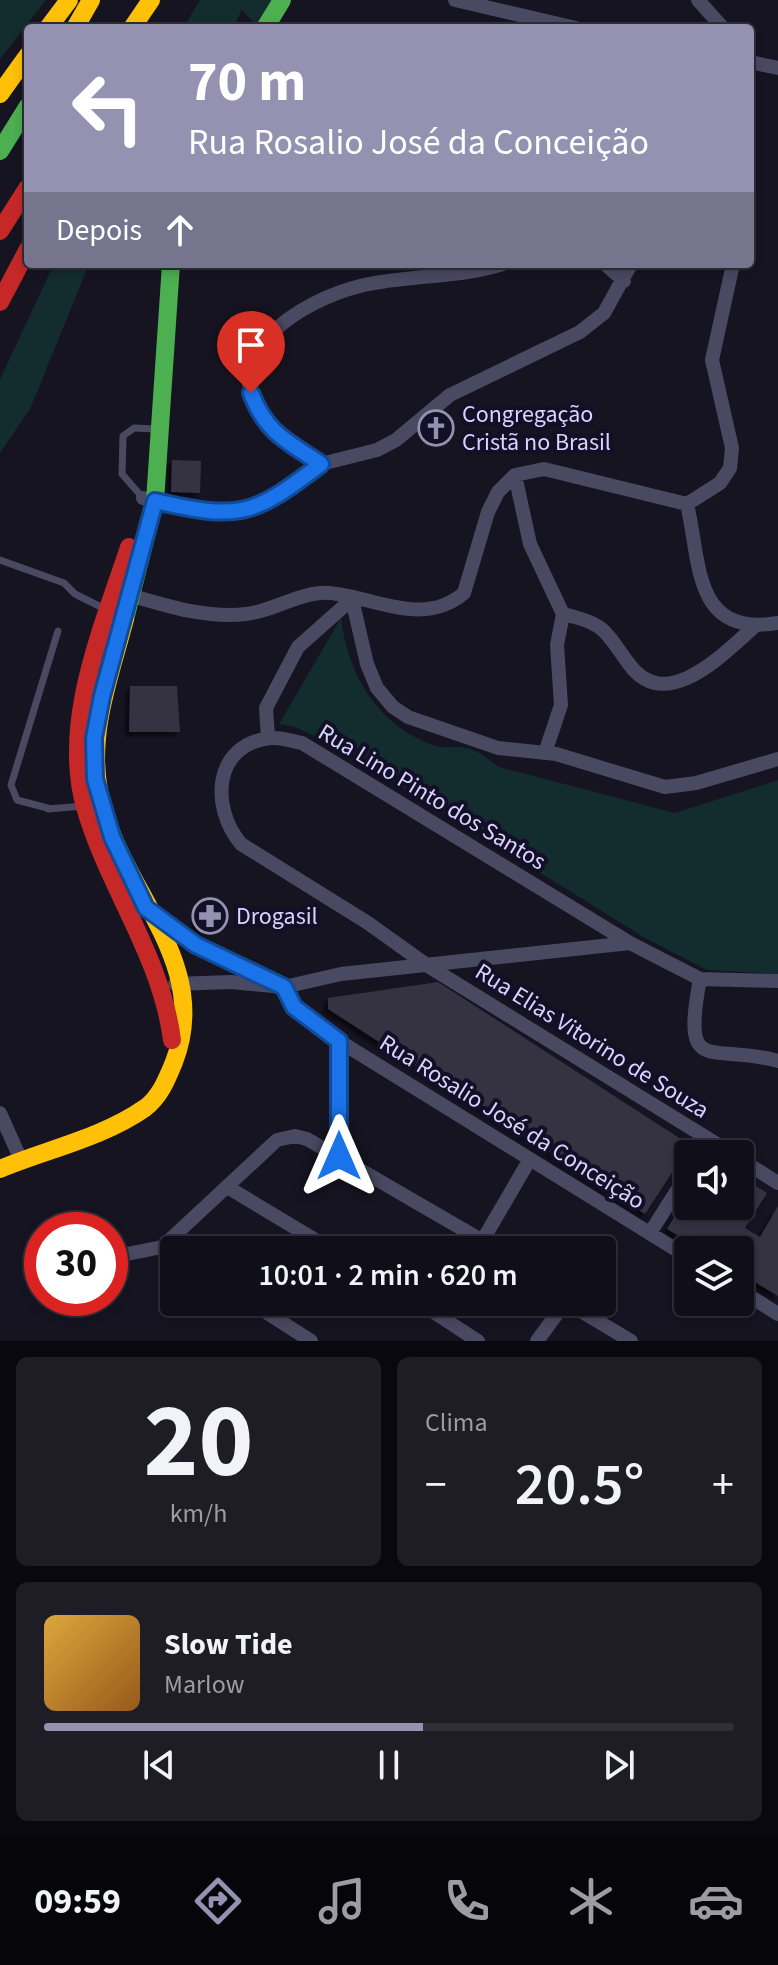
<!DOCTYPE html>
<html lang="pt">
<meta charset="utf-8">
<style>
body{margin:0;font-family:"Source Sans 3",sans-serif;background:#1e1d26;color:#f1f3f6;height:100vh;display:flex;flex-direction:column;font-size:30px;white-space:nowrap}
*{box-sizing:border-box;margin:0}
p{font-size:26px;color:#9c9ca2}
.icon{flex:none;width:44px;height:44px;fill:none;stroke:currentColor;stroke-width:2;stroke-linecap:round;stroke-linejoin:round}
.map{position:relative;height:1341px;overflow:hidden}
.sheet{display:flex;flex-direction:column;gap:16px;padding:16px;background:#09080e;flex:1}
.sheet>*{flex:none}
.guide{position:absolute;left:24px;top:24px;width:730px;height:244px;border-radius:8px;box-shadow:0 4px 12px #0003,0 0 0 2px #302f38;background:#9591b1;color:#fff;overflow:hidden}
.fabs{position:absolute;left:674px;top:1140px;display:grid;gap:16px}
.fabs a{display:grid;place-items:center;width:80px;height:80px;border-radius:8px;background:#100f19;box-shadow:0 4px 12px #0003,0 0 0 2px #302f38;font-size:40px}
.speed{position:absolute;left:24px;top:1212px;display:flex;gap:16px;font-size:40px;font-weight:700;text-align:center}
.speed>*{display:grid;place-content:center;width:104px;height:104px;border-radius:50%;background:#100f19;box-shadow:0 4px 12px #0003,0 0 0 2px #302f38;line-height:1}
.speed .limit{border:12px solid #d22;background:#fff;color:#111}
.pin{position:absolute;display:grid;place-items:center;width:68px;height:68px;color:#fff;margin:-82px -34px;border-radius:50% 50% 50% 0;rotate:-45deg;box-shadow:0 0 8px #0007}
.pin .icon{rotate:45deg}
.me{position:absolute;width:88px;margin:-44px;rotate:0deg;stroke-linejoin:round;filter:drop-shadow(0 0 6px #0008)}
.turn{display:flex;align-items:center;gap:28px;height:168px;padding:0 32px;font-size:36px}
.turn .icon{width:104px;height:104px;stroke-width:2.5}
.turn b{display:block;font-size:56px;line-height:68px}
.then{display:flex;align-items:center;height:76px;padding:0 32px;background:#0003;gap:16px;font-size:30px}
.big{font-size:60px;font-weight:600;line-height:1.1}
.sheet .widget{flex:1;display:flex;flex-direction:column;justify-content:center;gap:12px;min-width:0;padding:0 28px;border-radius:12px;background:#1e1d26}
.sheet .dial{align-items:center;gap:0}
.dial b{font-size:104px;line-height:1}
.song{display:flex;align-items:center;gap:24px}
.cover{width:96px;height:96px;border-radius:12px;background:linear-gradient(135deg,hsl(40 70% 55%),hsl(30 70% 35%))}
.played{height:8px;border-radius:4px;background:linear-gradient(90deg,#9591b1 55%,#302f38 55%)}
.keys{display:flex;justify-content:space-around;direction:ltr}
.heat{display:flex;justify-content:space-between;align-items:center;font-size:44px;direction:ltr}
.sheet .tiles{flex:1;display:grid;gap:16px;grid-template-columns:1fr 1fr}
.widget:last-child{grid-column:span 2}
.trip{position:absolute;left:160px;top:1236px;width:456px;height:80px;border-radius:8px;background:#100f19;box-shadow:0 4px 12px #0003,0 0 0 2px #302f38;font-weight:600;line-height:80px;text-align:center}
.menu{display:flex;height:128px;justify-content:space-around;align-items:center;background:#06060a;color:#9c9ca2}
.menu .icon{width:56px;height:56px}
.menu .on{color:#9591b1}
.menu b{font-size:36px;color:#f1f3f6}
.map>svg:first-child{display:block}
.green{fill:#132c2d}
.building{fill:#343243;filter:url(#shadow)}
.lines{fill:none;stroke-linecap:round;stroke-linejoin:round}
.lane{stroke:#4a4962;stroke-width:7}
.street{stroke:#4a4962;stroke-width:14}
.fast{stroke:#4caf50;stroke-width:18}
.slow{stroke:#ffc107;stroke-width:18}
.jam{stroke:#c62828;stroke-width:18}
.route-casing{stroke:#114b97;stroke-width:20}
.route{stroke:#1a73e8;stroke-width:14}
.labels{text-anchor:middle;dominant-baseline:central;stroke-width:8;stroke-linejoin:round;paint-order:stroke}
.poi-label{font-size:24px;fill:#d9d4ff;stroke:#130f26;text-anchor:start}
.street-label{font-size:24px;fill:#d9d4ff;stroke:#130f26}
</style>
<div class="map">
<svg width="778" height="1341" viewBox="0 0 778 1341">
<defs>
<filter id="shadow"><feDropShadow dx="-4" dy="4" stdDeviation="2" flood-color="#0009"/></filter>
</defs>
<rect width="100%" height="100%" fill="#161421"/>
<path class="green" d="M0,0H46L0,59Z
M200,0H276L258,28L242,10L233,28H183Z
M54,264H97L88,267L30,409L0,453V379Z
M341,618C348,677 379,727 436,746C445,749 452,746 461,747C476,748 488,759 499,767L675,813L778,780V974L707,970L645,938L338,747L295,727L279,724Z"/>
<path class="building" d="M172,460L201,461L200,493L171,492Z
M130,686H177L180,732H129Z
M211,897L226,910L213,928L205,930L194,923Z
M438,982L690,1145L645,1214L328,1009V998Z
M740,1176L767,1193L745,1228L760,1237L778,1206V1296L740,1273V1250H702L667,1229L688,1194V1206H740Z"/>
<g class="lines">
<path class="lane" d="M143,498L122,474L123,436L134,428L155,429
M0,560L64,583L75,594L105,609
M48,809L83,806
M51,809L17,800L11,785L58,631"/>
<path class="street" d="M455,0L576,28
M698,0L723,28
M750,62L778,68
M605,264L624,281
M321,464C305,453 283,444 270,430C207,358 299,300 364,285C409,275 458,278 503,264
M515,475L530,544L563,614
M143,498L229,514L266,502L321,464L377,450L396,440L450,395L580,332L604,313L631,264
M687,504C701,562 692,637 778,623
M126,594C165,605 205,619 246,614C274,611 301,591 329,593C376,597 423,628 464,593L488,512L498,492L515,475L544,469L687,504L720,483L730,468L732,448L712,360L733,264
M352,599L367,664L377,688L393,707L408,717L498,748L556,754L665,787L696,783L778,759
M563,614C606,624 604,630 629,664C666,715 723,654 754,627
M268,738L266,708L298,647L352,599
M545,753L561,705L557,645L563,614
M630,943L302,743C292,741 281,737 271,738C213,744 210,807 241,844L368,923L428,966L733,1154
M191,945L284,987L294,1007L339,1041L688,1257
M700,979C681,1079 711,1042 778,1061
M175,984L231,982L284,987L341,974L630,943L700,979L778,981
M0,1113L21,1160
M700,1154L709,1139
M339,1156V1041
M740,1159L778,1183
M229,1188L332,1250
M650,1233L688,1173
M477,1250L530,1159
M127,1254L162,1247L277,1140L295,1136L307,1139L483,1241
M740,1290L778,1314
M250,1302L311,1341
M418,1302L478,1341
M537,1341L559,1311L574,1307L631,1341"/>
<path class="fast" d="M265,28L282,0
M0,151L28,106
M125,619L155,501L171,264"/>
<path class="slow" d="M48,28L69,0
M75,28L91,0
M132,28L151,0
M0,94L28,55
M152,912L196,945
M0,1169C48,1149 102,1138 145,1108C160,1097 167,1079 174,1062C214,960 116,887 99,791C88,731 110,677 125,619"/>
<path class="jam" d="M0,231L28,187
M0,302L28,249
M129,547C103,627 61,722 85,807C108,888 161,955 172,1040"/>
</g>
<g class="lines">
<defs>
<path id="route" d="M251,393C266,433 287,441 321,464C252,517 239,520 155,501L102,696L94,738L95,779L112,837L146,908L196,945L284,987L294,1007L339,1041V1156"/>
</defs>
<use href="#route" class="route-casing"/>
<use href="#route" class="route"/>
</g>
<defs>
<symbol id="church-ring" viewBox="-11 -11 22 22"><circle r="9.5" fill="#130f26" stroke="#9591b1" stroke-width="1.5"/><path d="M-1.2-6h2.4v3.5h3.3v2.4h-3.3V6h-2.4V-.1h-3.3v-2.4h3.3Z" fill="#9591b1"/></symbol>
<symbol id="pharmacy-ring" viewBox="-11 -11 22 22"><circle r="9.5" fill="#130f26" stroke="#9591b1" stroke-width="1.5"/><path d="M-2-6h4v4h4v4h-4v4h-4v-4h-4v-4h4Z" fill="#9591b1"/></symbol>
</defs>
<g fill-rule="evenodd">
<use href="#church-ring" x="416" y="408" width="40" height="40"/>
<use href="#pharmacy-ring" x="190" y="896" width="40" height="40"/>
</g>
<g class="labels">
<g class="poi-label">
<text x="462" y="414">Congregação<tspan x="462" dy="28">Cristã no Brasil</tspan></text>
<text x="236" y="916">Drogasil</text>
</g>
<g class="street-label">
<text transform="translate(432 797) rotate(31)">Rua Lino Pinto dos Santos</text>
<text transform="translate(592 1041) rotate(32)">Rua Elias Vitorino de Souza</text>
<text transform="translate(512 1122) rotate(32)">Rua Rosalio José da Conceição</text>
</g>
</g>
</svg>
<div class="fabs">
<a><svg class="icon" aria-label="sound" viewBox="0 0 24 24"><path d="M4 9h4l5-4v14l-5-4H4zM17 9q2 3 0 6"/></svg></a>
<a><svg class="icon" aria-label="layers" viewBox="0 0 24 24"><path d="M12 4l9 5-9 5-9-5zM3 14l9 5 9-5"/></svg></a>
</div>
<div class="speed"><div class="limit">30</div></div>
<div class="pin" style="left:251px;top:393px;background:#d93025"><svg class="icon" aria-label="arrive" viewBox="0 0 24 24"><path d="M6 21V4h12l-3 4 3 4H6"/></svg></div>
<svg class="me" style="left:339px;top:1156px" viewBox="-20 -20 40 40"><path d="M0-17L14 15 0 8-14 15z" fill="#1a73e8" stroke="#fff" stroke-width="4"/></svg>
<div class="trip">10:01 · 2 min · 620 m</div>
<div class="guide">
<div class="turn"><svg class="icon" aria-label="left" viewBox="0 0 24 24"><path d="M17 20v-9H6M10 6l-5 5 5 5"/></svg><div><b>70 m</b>Rua Rosalio José da Conceição</div></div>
<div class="then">Depois<svg class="icon" aria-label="ahead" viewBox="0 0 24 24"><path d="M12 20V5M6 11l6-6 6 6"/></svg></div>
</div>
</div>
<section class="sheet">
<div class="tiles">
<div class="widget dial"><b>20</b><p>km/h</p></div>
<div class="widget"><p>Clima</p>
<div class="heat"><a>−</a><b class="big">20.5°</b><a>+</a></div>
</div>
<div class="widget">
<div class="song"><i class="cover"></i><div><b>Slow Tide</b><p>Marlow</p></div></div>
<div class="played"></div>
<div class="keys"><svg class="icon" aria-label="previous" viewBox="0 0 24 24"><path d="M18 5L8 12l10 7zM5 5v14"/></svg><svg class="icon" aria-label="pause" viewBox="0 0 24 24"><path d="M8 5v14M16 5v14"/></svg><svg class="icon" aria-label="next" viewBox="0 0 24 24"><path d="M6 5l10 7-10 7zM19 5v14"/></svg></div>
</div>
</div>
</section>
<nav class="menu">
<b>09:59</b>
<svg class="icon on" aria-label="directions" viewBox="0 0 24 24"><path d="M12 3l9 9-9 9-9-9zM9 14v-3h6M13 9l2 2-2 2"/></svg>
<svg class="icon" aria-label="music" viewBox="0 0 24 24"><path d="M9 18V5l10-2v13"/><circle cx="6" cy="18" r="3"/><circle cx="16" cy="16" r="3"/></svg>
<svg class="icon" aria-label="phone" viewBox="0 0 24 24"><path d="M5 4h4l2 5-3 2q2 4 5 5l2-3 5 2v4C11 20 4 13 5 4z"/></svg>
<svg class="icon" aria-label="climate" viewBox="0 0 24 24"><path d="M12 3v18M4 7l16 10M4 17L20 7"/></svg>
<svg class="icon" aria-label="car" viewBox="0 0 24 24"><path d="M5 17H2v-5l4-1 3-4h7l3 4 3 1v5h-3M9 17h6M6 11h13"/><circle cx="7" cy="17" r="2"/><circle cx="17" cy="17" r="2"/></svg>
</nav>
